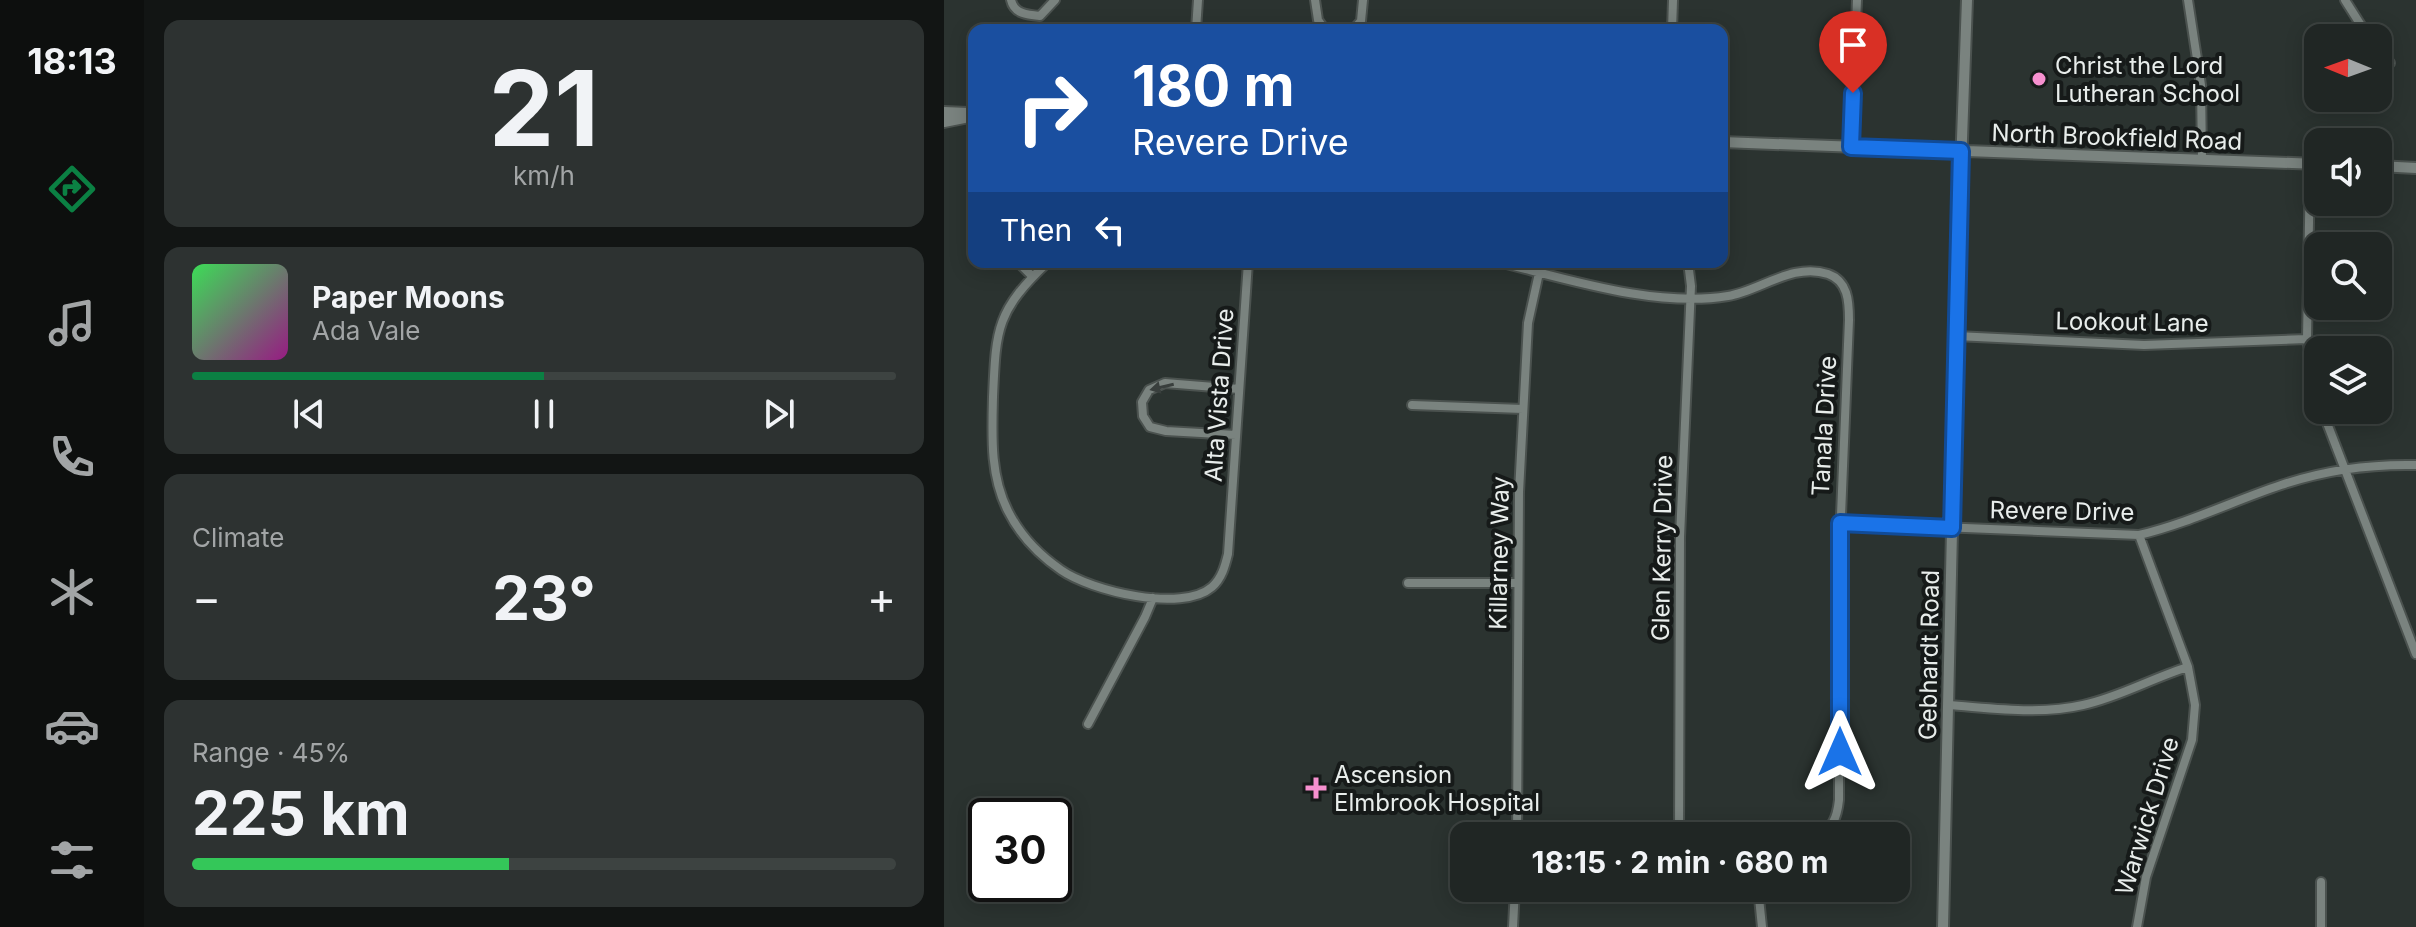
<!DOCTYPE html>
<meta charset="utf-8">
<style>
body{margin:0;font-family:Inter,sans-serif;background:#2d3231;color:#f1f3f6;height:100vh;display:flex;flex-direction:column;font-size:30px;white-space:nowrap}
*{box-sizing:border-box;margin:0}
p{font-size:26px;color:#a2a5a6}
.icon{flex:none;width:44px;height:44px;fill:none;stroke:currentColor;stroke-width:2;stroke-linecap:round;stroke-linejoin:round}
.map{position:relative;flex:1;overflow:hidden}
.sheet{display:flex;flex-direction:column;gap:20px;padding:20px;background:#121514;width:800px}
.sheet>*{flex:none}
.hud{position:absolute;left:24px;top:24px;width:760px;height:244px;border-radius:16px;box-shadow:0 4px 20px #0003,0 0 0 2px #3d4341;background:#1a4fa0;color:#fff;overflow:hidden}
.needle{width:52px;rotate:271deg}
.fabs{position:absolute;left:1360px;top:24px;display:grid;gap:16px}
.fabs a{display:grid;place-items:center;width:88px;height:88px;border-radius:16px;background:#202624;box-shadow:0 4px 20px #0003,0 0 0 2px #3d4341;font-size:40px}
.speed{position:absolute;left:24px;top:798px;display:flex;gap:16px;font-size:40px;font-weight:700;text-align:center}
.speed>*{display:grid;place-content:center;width:104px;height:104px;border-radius:50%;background:#202624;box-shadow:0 4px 20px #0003,0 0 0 2px #3d4341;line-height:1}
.speed .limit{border:4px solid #111;border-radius:12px;background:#fff;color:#111}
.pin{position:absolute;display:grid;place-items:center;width:68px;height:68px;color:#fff;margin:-82px -34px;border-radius:50% 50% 50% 0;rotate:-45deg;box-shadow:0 0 8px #0007}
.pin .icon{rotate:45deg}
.me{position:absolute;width:88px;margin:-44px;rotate:0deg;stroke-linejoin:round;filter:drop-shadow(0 0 6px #0008)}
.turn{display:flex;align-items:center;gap:28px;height:168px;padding:0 32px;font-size:36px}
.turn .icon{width:104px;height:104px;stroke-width:2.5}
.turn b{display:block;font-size:56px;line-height:68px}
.then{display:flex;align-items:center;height:76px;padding:0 32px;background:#0003;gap:16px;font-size:30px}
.big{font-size:60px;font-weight:700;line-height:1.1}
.sheet .tile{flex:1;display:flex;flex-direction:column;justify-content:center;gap:12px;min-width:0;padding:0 28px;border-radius:16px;background:#2d3231}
.sheet .dial{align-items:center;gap:0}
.dial b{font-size:104px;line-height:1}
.song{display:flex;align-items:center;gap:24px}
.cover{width:96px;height:96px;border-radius:12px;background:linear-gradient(135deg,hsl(130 70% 55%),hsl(310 70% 35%))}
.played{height:8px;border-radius:4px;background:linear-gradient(90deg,#0b8043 50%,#3d4341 50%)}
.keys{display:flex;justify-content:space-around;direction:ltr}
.heat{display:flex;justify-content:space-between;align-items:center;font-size:44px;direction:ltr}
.charge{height:12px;border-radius:6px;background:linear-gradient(90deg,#34c759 45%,#3d4341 0)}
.trip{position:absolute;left:506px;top:822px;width:460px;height:80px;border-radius:16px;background:#202624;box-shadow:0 4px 20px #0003,0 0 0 2px #3d4341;font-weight:700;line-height:80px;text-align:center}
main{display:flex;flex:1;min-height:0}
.dock{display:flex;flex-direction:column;width:144px;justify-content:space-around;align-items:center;background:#0d0f0e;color:#a2a5a6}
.dock .icon{width:56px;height:56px}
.dock .on{color:#0b8043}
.dock b{font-size:36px;color:#f1f3f6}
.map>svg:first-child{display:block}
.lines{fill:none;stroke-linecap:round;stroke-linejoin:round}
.minor-casing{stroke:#4b524f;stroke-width:12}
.tertiary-casing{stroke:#4b524f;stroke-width:14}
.minor{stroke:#7a837f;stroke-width:8}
.tertiary{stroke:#7a837f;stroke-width:10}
.oneway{fill:#393f3d}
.route-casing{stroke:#114b97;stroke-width:20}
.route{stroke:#1a73e8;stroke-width:14}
.poi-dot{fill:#f690cf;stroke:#161a19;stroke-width:3}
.labels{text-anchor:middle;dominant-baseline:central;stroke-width:8;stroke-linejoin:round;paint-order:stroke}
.poi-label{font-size:24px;fill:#e8edeb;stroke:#161a19;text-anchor:start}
.street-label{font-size:24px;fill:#e8edeb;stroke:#161a19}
</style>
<main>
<nav class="dock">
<b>18:13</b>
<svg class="icon on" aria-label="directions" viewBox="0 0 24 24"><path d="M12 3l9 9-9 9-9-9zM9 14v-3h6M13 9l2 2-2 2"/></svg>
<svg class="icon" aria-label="music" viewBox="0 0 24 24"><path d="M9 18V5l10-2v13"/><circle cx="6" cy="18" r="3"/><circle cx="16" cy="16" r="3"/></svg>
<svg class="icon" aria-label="phone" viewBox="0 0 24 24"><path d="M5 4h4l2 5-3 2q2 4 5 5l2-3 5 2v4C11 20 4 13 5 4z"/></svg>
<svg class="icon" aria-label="climate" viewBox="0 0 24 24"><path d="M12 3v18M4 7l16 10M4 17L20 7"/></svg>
<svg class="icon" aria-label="car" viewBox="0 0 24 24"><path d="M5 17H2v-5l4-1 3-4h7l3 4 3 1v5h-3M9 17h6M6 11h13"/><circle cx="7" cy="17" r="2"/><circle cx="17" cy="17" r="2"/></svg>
<svg class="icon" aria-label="filters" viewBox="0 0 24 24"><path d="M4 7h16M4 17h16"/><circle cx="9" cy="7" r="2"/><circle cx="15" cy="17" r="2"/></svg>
</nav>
<section class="sheet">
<div class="tile dial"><b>21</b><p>km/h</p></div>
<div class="tile">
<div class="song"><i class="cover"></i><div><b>Paper Moons</b><p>Ada Vale</p></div></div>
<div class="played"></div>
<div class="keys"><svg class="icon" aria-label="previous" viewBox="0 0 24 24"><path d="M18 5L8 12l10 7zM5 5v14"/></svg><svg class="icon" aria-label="pause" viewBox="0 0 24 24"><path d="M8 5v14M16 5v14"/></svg><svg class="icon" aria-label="next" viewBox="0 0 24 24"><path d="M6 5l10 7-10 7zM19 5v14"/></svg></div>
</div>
<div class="tile"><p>Climate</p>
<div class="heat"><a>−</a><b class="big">23°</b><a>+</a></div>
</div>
<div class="tile"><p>Range · 45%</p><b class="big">225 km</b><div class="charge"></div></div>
</section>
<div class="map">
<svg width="1472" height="927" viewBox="0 0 1472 927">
<rect width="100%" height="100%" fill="#2b3330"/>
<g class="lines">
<defs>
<path id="minor" d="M67,0C70,14 84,15 96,16L111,0
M371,0L374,20L381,30
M1244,0L1257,85L1258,160
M1401,0L1425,38
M252,30L254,0
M409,30L417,21L419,0
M728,30L729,0
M1434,48L1446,63
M907,147L913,0
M1366,164L1363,339L1374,398
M74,262L89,277
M104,262C52,311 52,329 49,397C48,436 46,476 64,511C76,535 95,555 117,570C147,591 238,613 268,587C278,578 281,566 284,554L304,262
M554,262C623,279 712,308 784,296C816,291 849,262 884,274C904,281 905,301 905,320L895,564V800C893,818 889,829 871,836
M1012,336L1200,345L1363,339
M468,405L579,409
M1378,410L1472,654
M292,435L222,431L206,427L199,416L198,402L205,390L221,383L295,389
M896,523L1195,535C1245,523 1289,501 1337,485C1381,470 1426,464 1472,465
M464,583H574
M1004,705C1048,708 1096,715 1139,705C1176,697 1208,678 1244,667
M144,724L201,617L209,598
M573,836L575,492L584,323L595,273
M735,836L736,537L747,286L744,262
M1377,882V927
M814,888L818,927
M569,927L571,888
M1193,927L1202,877L1248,740L1251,705L1244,667L1195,535"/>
<path id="tertiary" d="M0,112L24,113
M0,122L30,116
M778,142L1374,164
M1434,166L1472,168
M999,927L1015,222L1023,0"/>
</defs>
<use href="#minor" class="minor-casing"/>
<use href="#tertiary" class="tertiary-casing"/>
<use href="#minor" class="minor"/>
<use href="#tertiary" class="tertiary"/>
</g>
<defs><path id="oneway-solid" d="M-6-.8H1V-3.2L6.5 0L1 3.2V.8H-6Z" transform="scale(2)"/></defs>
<use class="oneway" href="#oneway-solid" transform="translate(218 387) rotate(167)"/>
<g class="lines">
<defs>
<path id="route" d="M896,752V523L1008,528L1017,151L907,147L909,93"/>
</defs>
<use href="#route" class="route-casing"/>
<use href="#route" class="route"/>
</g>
<g class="poi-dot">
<circle cx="1095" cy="79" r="8"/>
<path d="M368 776h8v8h8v8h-8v8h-8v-8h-8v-8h8z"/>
</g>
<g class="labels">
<g class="poi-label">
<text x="1111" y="65">Christ the Lord<tspan x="1111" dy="28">Lutheran School</tspan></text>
<text x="390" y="774">Ascension<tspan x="390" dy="28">Elmbrook Hospital</tspan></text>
</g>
<g class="street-label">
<text transform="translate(1173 137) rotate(2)">North Brookfield Road</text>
<text transform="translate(1188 322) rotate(1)">Lookout Lane</text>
<text transform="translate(275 395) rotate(-86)">Alta Vista Drive</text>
<text transform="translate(880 426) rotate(-87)">Tanala Drive</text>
<text transform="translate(1118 511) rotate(1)">Revere Drive</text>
<text transform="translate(718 548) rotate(-89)">Glen Kerry Drive</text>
<text transform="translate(555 553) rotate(-89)">Killarney Way</text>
<text transform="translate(985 655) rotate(-89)">Gebhardt Road</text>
<text transform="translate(1203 816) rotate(-73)">Warwick Drive</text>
</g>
</g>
</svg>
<div class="fabs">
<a><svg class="needle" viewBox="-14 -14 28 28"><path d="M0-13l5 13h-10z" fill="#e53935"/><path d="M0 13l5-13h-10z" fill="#a2a5a6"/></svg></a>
<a><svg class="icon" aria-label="sound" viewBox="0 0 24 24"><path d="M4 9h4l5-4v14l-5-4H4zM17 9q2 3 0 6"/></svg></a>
<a><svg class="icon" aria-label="search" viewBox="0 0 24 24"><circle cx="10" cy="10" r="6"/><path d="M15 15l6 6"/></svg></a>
<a><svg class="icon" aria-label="layers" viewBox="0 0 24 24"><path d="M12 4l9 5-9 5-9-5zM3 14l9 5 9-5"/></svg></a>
</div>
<div class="speed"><div class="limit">30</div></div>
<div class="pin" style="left:909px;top:93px;background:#d93025"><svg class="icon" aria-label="arrive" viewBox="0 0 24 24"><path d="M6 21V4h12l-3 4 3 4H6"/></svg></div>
<svg class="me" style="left:896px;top:752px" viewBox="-20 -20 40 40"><path d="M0-17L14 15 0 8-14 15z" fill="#1a73e8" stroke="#fff" stroke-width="4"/></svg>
<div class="trip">18:15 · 2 min · 680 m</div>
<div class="hud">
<div class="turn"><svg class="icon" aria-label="right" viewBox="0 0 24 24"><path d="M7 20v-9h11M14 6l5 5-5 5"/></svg><div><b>180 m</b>Revere Drive</div></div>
<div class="then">Then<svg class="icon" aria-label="left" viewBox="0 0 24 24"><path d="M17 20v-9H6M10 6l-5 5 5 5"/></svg></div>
</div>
</div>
</main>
